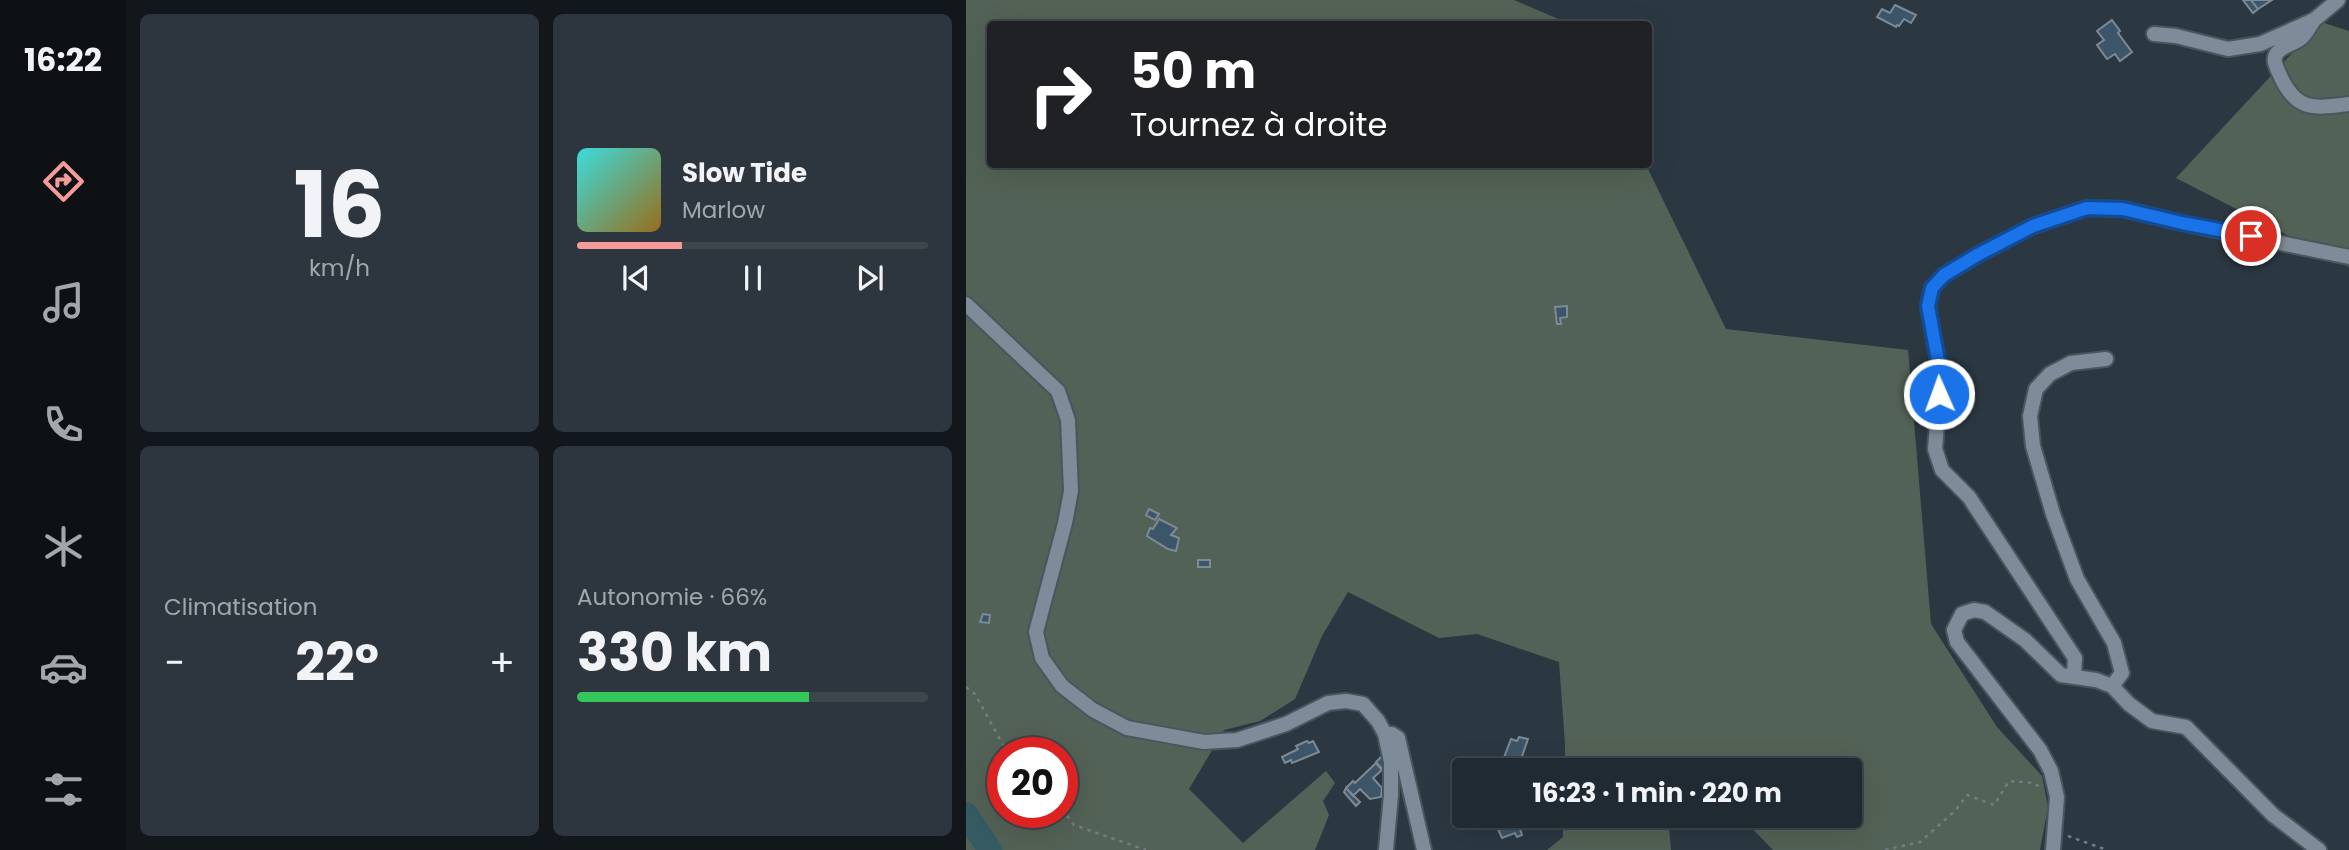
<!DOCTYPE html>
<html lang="fr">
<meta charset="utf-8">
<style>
body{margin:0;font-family:Poppins,sans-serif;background:#2d363e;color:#f1f3f6;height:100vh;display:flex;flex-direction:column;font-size:26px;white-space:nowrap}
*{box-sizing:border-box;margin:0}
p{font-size:23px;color:#a2a7ac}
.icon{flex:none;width:38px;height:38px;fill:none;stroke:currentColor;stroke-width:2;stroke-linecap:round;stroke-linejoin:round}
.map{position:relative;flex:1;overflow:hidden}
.details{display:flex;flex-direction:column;gap:14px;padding:14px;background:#12171c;width:840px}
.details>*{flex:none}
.hud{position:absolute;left:21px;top:21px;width:665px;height:147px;border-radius:7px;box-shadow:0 7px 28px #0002,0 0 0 2px #3d464d;background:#202124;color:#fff;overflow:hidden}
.speed{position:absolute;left:21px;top:737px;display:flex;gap:14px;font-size:35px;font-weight:700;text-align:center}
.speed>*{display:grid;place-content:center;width:91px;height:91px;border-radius:50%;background:#202a32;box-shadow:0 7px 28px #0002,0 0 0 2px #3d464d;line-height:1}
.speed .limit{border:10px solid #d22;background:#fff;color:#111}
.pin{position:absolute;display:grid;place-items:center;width:60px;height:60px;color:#fff;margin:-30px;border:4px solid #fff;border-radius:50%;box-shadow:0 2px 7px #0007}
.me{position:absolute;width:77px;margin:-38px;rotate:358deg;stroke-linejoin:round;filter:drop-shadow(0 0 5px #0008)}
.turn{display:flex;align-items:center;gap:24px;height:147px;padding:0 28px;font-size:32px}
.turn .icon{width:91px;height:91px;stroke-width:2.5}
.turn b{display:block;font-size:49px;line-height:60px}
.big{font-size:52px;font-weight:700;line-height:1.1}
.details .widget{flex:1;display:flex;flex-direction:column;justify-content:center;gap:10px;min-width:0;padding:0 24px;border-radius:10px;background:#2d363e}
.details .dial{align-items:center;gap:0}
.dial b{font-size:91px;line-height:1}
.song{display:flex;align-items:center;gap:21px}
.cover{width:84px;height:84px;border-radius:10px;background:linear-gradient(135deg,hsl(180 70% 55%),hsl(40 70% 35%))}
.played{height:7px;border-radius:4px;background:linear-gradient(90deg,#f59b9a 30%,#3d464d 30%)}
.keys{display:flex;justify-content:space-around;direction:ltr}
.heat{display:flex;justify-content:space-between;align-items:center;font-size:38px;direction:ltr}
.charge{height:10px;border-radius:5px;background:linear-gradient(90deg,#34c759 66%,#3d464d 0)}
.details .tiles{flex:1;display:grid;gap:14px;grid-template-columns:repeat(2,1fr)}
.trip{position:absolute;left:486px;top:758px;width:410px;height:70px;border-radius:7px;background:#202a32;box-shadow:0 7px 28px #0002,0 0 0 2px #3d464d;font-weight:700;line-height:70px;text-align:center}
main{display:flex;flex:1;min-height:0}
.tab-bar{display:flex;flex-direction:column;width:126px;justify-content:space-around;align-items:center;background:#0d1114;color:#a2a7ac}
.tab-bar .icon{width:49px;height:49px}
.tab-bar .active{color:#f59b9a}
.tab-bar b{font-size:32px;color:#f1f3f6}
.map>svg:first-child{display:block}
.green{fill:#536256;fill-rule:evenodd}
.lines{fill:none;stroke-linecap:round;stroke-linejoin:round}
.river{stroke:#365b62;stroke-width:24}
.building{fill:#3d5568;stroke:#7c8a96;stroke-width:2}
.minor-casing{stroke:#4a555e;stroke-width:18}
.path{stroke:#727d85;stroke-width:2.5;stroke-dasharray:3.5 5;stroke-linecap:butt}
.minor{stroke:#7d8c98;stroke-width:14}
.route-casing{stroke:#114b97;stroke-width:18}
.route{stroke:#1a73e8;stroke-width:12}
</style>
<main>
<nav class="tab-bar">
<b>16:22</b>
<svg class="icon active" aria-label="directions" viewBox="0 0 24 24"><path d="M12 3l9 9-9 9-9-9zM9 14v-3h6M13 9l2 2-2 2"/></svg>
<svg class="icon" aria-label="music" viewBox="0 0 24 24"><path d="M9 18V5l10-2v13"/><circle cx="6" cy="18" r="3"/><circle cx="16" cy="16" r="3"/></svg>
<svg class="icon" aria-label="phone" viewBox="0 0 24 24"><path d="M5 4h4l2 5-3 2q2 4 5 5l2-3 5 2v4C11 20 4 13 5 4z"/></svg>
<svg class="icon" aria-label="climate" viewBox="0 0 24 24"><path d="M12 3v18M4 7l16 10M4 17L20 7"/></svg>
<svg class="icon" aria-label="car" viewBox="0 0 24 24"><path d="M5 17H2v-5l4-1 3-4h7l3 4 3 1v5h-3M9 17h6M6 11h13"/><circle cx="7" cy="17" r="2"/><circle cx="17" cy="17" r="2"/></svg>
<svg class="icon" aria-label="filters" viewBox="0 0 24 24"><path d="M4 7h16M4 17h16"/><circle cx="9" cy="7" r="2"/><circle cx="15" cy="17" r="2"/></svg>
</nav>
<section class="details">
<div class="tiles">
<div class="widget dial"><b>16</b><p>km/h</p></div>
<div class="widget">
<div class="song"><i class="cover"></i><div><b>Slow Tide</b><p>Marlow</p></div></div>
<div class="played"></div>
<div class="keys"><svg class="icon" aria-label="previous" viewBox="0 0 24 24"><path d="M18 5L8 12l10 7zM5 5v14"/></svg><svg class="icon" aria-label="pause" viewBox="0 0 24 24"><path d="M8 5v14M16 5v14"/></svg><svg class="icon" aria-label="next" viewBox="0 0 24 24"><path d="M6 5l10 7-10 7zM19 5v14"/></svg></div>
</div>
<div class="widget"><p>Climatisation</p>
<div class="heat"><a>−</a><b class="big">22°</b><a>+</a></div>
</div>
<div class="widget"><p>Autonomie · 66%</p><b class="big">330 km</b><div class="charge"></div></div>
</div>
</section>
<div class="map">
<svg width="1383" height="850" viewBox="0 0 1383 850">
<rect width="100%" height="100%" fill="#2b3842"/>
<path class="green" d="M0,0H548L604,24H24V164L680,165L760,329L942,350L965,624L1031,727L1076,776L1082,807L1074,850H807L774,816H884V770H599V744L593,662L511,634L473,638L382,592L356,636L329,699L294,721L258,730L223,789L277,843L360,771L369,783L357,801L363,815L349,850H0ZM37,752H96V812H37Z
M1355,22L1383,31V267L1210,178Z
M597,816H702L705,850H581L597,837Z"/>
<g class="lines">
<path class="river" d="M0,814L24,850"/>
</g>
<path class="building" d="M1277,0H1285L1292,9L1287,13Z
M1285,0H1306L1292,9Z
M929,5L950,15L945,23L938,19L933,26L931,25L930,27L911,17L916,9L924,13Z
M1146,20L1154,31L1152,33L1166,52L1154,61L1149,54L1141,59L1131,45L1138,40L1131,31Z
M601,306V317L594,318L595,324H591L589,307Z
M183,509L193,514L189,520L180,515Z
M193,519L211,528L205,535L213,538L210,551L202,549L181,536L184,528L187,529Z
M232,560H244V567H232Z
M17,614L24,615L23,623L14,622Z
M553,737L562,739L553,765L537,760L545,739L551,741Z
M341,741L343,743L347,741L353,752L326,763L325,760L319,763L316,757L332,749L330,746Z
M416,756L423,763L416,769L410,762Z
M410,763L416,770L407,778L416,788L415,797L404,799L394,789L387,796L380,788L387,781L389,783Z
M380,788L394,802L390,806L378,792Z
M526,816H536L540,827L547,824L549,827L553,826L556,835L551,837L549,833L536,838Z"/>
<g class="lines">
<defs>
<path id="minor" d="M1347,22C1343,27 1340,35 1334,39C1327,44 1316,46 1311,53C1306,59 1310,66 1313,73C1329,111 1346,109 1383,104
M1188,34L1210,36L1262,49L1294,44L1348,20L1372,0
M0,304L92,391L102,420L105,491L99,523L70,632L76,658L96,686L127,710L161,728L238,742L271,740L320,724L362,703L380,701L397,704L412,721L419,734L425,762V795L420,850
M1140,359L1105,363L1084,374L1070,389L1064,416L1067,446L1087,514L1111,579L1148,643L1156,673L1146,686
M1108,676L1109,658L1003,497L976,470L969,449L975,377L962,306L966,288L978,275L1013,254L1067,226L1121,208L1157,209L1216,223L1383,257
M419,734H426L432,738L458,850
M1087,850L1091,797L1085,771L1074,750L991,642L988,630L996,614L1008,610L1019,612L1059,640L1095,675L1130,680L1146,686L1163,704L1186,721L1220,727L1307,815L1353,850"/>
</defs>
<use href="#minor" class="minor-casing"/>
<path class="path" d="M0,687L9,694L41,752
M96,809L108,825L180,850
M1102,836L1141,850
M919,850L954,842L989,811L1001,795L1028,805L1043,781L1068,783L1075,788"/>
<use href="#minor" class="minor"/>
</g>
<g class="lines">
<defs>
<path id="route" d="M973,394L975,377L962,306L966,288L978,275L1013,254L1067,226L1121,208L1157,209L1216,223L1285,236"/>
</defs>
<use href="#route" class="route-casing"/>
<use href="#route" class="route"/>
</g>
</svg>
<div class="speed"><div class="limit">20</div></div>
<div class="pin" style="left:1285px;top:236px;background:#d93025"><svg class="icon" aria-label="arrive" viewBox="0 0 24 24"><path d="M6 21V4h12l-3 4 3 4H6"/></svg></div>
<svg class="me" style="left:973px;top:394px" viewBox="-20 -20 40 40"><circle r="17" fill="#1a73e8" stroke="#fff" stroke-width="3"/><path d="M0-11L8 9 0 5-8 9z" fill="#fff"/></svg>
<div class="trip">16:23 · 1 min · 220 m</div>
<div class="hud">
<div class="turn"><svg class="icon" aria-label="right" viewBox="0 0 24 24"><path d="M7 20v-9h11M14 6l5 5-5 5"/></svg><div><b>50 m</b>Tournez à droite</div></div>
</div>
</div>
</main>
